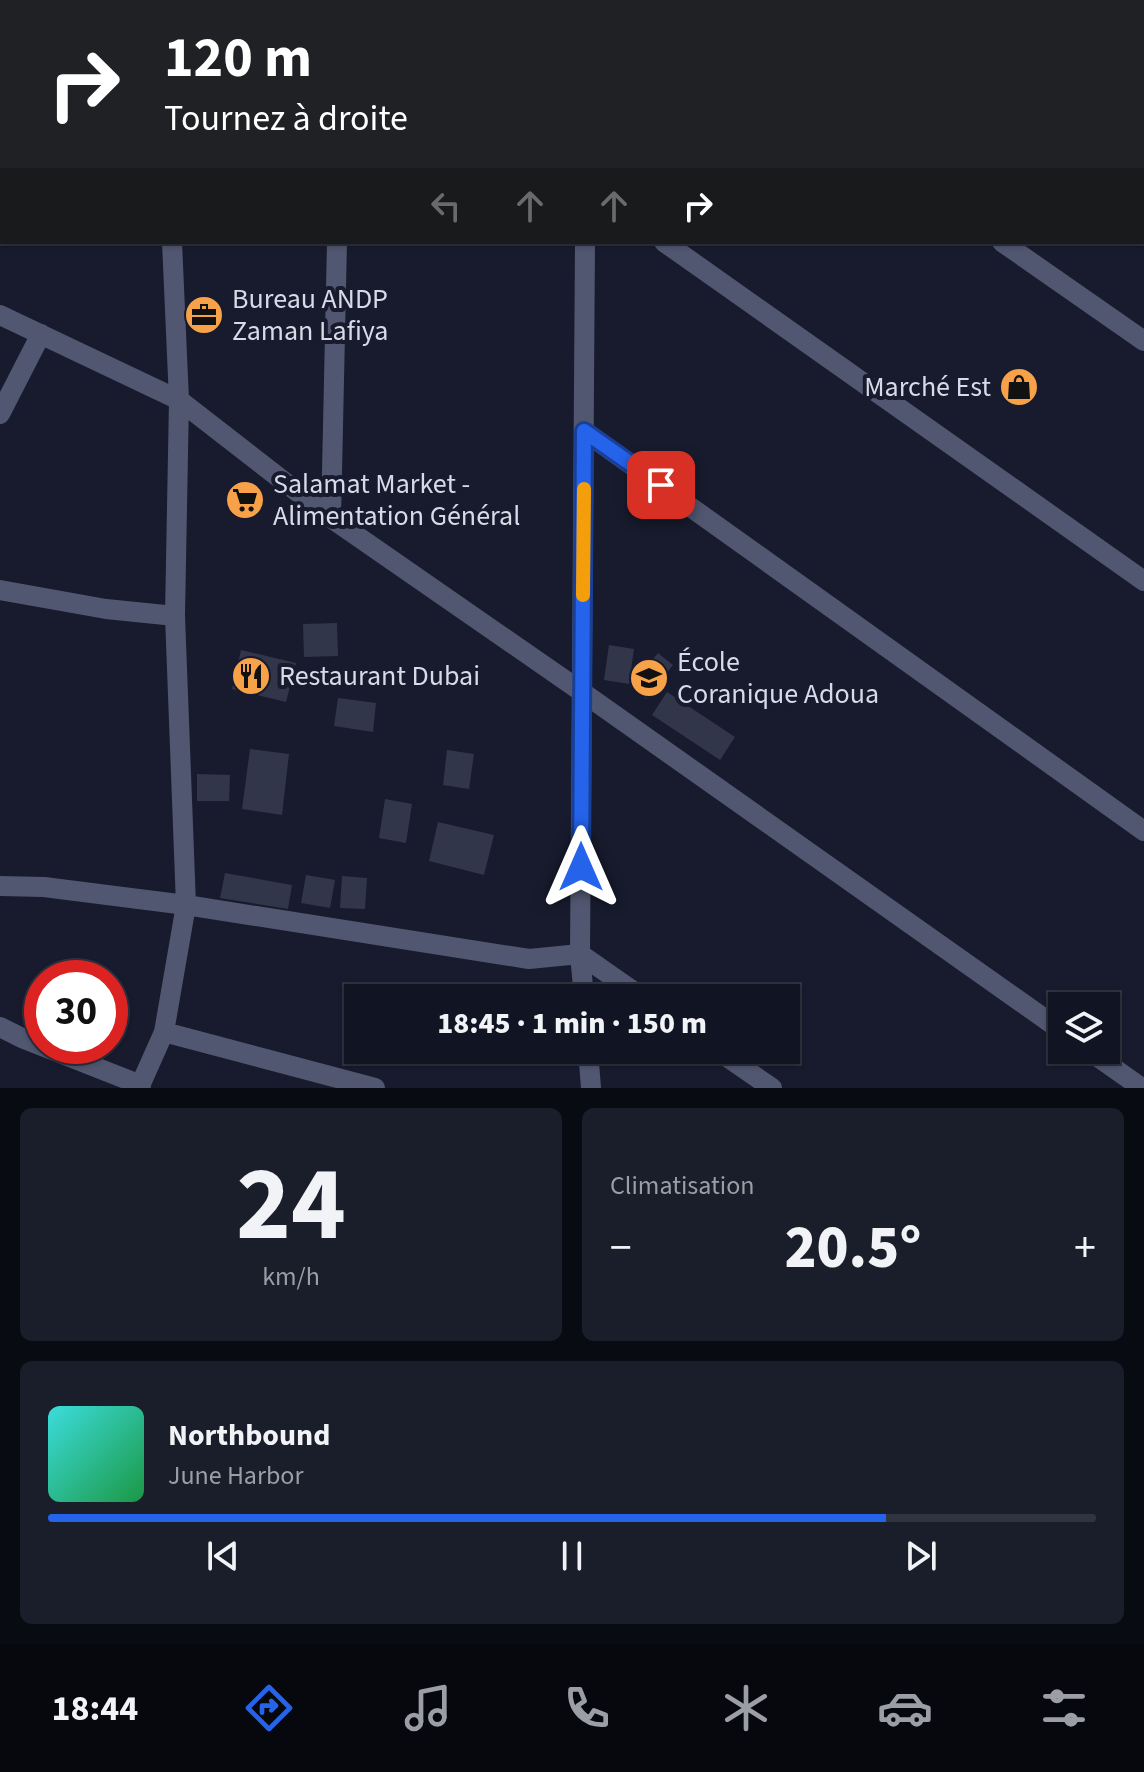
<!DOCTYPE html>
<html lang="fr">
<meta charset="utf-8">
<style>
body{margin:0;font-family:"Source Sans 3",sans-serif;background:#1a1d2a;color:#f1f3f6;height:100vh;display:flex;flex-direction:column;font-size:30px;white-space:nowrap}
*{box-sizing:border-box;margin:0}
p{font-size:26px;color:#9c9ea5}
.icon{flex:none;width:44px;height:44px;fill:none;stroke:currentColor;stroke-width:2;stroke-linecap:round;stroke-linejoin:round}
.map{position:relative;height:1088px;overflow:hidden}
.sheet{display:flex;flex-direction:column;gap:20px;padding:20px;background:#090b13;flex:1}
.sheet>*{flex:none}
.guide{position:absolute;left:0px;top:0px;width:1144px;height:244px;box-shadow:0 2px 6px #0004,0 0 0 2px #303340;background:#202124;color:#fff;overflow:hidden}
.tools{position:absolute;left:1048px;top:992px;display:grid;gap:16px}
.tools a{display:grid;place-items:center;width:72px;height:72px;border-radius:0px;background:#111422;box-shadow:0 2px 6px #0004,0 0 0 2px #303340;font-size:40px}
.speed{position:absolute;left:24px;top:960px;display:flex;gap:16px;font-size:40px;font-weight:700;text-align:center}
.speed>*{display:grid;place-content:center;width:104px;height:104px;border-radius:50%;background:#111422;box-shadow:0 2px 6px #0004,0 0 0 2px #303340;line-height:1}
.speed .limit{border:12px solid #d22;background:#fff;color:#111}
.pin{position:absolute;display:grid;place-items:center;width:68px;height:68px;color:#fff;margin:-34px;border-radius:16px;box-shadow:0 4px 12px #0006}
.me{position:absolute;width:88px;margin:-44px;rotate:0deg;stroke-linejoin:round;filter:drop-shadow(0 0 6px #0008)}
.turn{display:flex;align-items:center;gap:28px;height:168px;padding:0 32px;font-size:36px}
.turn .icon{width:104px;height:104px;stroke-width:2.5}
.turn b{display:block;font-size:56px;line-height:68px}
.lanes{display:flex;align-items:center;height:76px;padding:0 32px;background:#0003;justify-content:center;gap:40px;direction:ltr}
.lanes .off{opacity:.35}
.big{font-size:60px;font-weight:800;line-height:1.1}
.sheet .tile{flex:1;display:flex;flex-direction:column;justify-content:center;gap:12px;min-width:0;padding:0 28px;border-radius:12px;background:#1a1d2a}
.sheet .dial{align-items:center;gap:0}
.dial b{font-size:104px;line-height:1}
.song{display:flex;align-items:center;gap:24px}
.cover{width:96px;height:96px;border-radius:12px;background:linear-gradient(135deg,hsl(180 70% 55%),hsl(140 70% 35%))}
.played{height:8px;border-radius:4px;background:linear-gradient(90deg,#2563eb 80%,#303340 80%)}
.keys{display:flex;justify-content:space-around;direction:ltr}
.heat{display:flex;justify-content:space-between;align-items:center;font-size:44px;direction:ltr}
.sheet .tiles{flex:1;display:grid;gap:20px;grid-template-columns:1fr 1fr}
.tile:last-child{grid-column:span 2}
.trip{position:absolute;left:344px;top:984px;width:456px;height:80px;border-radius:0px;background:#111422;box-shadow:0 2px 6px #0004,0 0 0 2px #303340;font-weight:800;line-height:80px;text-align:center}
.menu{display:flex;height:128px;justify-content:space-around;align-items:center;background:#07080e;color:#9c9ea5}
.menu .icon{width:56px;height:56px}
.menu .on{color:#2563eb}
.menu b{font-size:36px;color:#f1f3f6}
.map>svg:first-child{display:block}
.building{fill:#32364a}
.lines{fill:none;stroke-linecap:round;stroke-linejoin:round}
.street{stroke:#515770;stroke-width:20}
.route-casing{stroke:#184099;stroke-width:20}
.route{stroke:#2563eb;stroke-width:14}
.slow{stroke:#f59e0b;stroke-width:14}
.labels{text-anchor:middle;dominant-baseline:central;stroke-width:8;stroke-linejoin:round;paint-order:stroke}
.poi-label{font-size:28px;fill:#d7dae7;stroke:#171b2d;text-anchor:start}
</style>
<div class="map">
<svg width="1144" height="1088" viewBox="0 0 1144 1088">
<rect width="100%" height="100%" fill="#171b2d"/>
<path class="building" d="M337,623L338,656L304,657L303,624Z
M609,645L634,649L629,684L604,680Z
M241,650L296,663L286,702L232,689Z
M658,653L673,665L646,699L631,686Z
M667,692L735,737L720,760L652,715Z
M338,698L376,703L373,732L334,726Z
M250,749L289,754L282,815L242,809Z
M447,750L474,754L469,789L443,785Z
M197,774L230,775L229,801H197Z
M385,799L412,804L406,843L379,838Z
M438,822L494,835L484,875L429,861Z
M225,873L292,885L288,909L220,898Z
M306,875L335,880L330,908L301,903Z
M342,876L367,878L365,909L340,908Z"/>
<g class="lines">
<path class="street" d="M169,0V2
M654,0L657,2
M1056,0L1059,2
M22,2L23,0
M342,2V0
M587,2V0
M0,47L2,43
M1142,60L1144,62
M0,167L2,168
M664,242L1144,581
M1002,242L1144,341
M0,315L179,400L331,518L582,692L1062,1031
M0,414L41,334
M584,431L1144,831
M331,518L337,242
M0,590L106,609L175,616
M0,886L44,887L186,905L529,959L580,954L643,998
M584,998L580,954L585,242
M0,1027L24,1039L141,1085
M164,1032L375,1088
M588,1050L591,1088
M717,1050L772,1088
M1088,1050L1142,1088
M139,1088L164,1032L186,905L175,616L179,400L172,242"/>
</g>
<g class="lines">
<defs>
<path id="route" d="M581,867L584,431L661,485"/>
</defs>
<use href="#route" class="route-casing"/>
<use href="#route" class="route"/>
<path class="slow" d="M583,595L584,489"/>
</g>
<defs>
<symbol id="office-disc" viewBox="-11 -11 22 22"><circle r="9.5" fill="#f7a148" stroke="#171b2d"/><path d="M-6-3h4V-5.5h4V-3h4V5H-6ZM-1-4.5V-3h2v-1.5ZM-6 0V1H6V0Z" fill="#111"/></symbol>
<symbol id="shop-disc" viewBox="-11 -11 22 22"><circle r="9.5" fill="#f7a148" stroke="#171b2d"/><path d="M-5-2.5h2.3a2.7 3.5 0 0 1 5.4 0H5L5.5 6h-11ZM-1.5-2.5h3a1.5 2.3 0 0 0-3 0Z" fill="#111"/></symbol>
<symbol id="supermarket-disc" viewBox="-11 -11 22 22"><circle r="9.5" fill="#f7a148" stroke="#171b2d"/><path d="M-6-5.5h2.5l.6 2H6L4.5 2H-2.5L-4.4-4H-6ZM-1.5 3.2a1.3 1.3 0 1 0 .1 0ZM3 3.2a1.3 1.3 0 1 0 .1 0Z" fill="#111"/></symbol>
<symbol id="restaurant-disc" viewBox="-11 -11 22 22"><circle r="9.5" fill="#f7a148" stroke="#171b2d"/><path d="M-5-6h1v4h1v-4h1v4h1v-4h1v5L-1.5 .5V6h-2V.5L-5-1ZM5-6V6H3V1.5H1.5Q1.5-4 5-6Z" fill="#111"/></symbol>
<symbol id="school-disc" viewBox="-11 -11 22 22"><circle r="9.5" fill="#f7a148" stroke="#171b2d"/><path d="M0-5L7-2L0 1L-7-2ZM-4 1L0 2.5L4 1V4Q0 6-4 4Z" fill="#111"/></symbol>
</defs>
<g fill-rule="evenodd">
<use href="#office-disc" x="182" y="293" width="44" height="44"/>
<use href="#shop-disc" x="997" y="365" width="44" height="44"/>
<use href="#supermarket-disc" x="223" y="478" width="44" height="44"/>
<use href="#restaurant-disc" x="229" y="654" width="44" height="44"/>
<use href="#school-disc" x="627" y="656" width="44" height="44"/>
</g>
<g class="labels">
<g class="poi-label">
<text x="232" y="299">Bureau ANDP<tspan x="232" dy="32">Zaman Lafiya</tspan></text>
<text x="991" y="387" text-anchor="end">Marché Est</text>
<text x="273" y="484">Salamat Market -<tspan x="273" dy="32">Alimentation Général</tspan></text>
<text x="677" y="662">École<tspan x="677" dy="32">Coranique Adoua</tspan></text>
<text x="279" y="676">Restaurant Dubai</text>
</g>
</g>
</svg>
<div class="tools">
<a><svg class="icon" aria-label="layers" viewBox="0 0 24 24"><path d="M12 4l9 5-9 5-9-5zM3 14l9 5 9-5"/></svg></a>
</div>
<div class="speed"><div class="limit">30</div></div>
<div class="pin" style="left:661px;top:485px;background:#d93025"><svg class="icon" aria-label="arrive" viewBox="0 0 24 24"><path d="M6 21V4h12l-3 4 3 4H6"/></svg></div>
<svg class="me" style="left:581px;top:867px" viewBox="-20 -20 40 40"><path d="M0-17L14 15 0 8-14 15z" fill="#2563eb" stroke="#fff" stroke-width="4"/></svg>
<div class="trip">18:45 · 1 min · 150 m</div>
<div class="guide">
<div class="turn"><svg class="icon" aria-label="right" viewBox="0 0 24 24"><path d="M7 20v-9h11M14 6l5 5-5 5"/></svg><div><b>120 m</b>Tournez à droite</div></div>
<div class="lanes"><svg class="icon off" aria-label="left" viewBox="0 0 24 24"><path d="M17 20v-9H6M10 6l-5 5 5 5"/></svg><svg class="icon off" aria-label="ahead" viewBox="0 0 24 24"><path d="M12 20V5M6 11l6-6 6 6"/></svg><svg class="icon off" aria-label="ahead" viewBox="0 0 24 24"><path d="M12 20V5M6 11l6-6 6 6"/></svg><svg class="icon" aria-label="right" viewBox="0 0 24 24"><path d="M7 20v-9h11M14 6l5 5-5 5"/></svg></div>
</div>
</div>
<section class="sheet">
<div class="tiles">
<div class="tile dial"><b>24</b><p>km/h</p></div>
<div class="tile"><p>Climatisation</p>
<div class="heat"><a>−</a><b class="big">20.5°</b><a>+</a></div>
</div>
<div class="tile">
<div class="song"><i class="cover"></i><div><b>Northbound</b><p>June Harbor</p></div></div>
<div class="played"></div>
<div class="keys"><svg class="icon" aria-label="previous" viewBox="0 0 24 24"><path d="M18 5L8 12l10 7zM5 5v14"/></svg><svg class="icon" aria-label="pause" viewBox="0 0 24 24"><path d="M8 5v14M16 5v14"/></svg><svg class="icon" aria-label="next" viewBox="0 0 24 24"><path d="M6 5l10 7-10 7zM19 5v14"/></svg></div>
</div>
</div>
</section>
<nav class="menu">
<b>18:44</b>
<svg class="icon on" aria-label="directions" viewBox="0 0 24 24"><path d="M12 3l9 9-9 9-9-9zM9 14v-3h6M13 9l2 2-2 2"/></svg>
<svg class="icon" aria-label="music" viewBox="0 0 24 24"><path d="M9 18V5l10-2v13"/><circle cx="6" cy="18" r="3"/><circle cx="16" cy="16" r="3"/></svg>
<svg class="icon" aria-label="phone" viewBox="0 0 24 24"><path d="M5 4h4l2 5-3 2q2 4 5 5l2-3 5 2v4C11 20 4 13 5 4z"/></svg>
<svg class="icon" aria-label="climate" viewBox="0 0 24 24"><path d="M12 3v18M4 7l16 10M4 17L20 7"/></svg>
<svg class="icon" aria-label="car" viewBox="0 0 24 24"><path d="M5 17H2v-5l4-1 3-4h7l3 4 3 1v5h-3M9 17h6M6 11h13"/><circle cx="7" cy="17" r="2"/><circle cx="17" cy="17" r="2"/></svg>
<svg class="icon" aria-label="filters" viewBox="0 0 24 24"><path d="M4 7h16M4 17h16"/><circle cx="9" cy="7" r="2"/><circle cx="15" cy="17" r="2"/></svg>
</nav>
